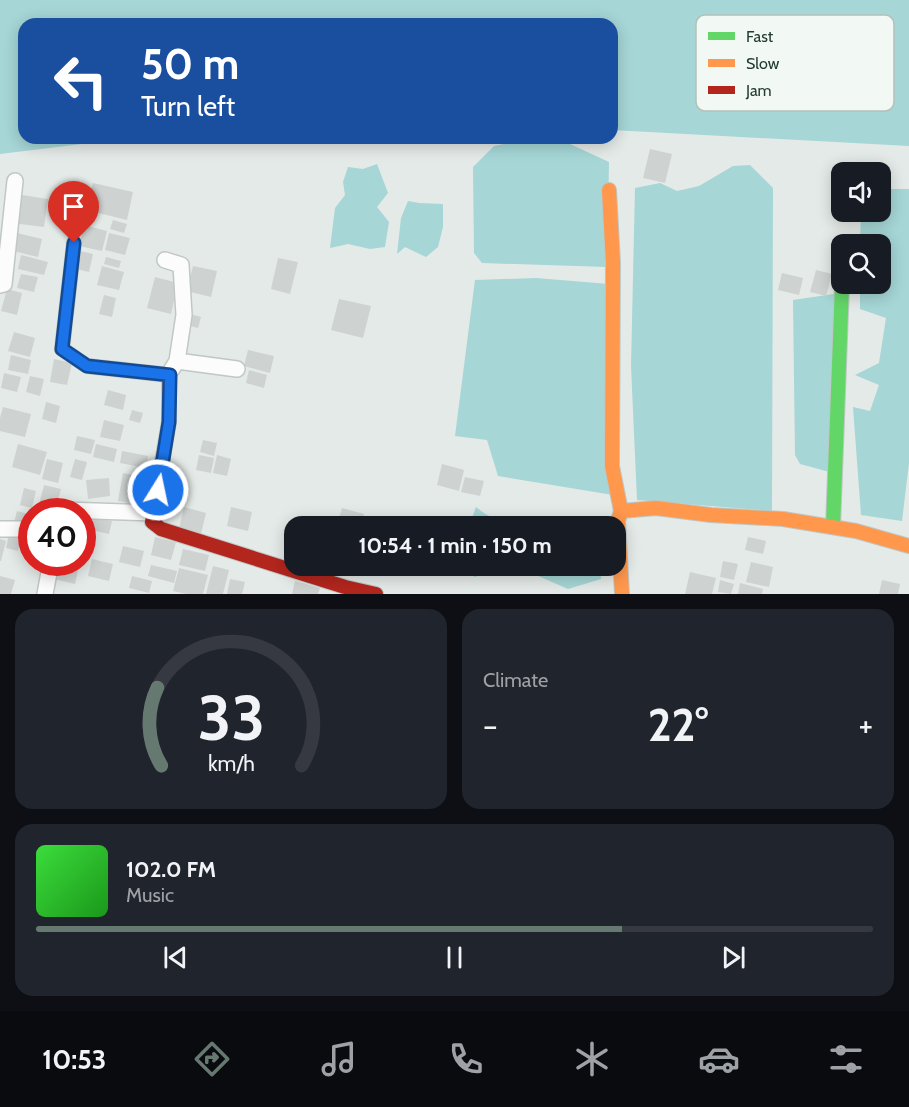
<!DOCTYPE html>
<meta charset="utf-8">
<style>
body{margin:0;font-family:Cabin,sans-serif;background:#20242c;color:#f1f3f6;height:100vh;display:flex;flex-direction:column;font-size:22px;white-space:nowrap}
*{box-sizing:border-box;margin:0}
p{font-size:20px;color:#9ea1a6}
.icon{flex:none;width:33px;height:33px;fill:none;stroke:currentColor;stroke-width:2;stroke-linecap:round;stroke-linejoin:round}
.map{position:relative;height:594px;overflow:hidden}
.drawer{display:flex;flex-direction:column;gap:15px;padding:15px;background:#0d0f14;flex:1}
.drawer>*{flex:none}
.banner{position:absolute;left:18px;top:18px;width:600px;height:126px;border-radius:18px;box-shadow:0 3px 15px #0003;background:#1a4fa0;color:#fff;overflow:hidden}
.controls{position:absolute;left:831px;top:162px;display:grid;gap:12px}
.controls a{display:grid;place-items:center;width:60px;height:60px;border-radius:12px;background:#171b24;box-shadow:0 3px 15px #0003;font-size:30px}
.speed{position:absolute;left:18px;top:498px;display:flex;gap:12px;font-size:30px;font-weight:700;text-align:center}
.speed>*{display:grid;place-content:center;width:78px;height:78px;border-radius:50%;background:#171b24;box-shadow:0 3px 15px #0003;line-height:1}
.speed .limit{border:9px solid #d22;background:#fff;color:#111}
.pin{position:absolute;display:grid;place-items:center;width:51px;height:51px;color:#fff;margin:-62px -26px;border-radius:50% 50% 50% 0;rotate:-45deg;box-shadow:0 0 6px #0007}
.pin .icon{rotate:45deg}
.me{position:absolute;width:66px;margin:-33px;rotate:10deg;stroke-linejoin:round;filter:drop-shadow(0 0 4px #0008)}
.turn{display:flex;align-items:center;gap:21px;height:126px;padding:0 24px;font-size:27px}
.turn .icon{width:78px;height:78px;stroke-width:2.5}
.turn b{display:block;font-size:42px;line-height:51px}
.big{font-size:45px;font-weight:800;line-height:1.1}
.drawer .widget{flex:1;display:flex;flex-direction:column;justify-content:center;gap:9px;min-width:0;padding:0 21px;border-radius:18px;background:#20242c}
.drawer .dial{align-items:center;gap:0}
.dial svg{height:156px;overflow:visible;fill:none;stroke:#363941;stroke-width:7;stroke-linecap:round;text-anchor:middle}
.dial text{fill:#f1f3f6;stroke:none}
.song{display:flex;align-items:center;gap:18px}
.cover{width:72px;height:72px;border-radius:9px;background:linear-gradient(135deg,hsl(120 70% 55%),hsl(120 70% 35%))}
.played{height:6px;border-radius:3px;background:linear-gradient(90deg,#667971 70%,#363941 70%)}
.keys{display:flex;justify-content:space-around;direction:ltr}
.heat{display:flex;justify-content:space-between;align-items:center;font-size:33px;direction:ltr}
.drawer .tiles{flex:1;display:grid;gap:15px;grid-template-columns:1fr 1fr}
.widget:last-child{grid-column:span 2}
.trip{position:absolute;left:284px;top:516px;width:342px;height:60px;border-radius:18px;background:#171b24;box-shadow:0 3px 15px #0003;font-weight:800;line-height:60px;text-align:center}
.tabs{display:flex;height:96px;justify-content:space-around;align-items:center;background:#090b0e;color:#9ea1a6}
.tabs .icon{width:42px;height:42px}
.tabs .selected{color:#667971}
.tabs b{font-size:27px;color:#f1f3f6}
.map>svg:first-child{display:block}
.water{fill:#a6d6d6}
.building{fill:#ced3d1}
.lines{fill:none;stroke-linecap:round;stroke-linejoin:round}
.street-casing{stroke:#c1c7c4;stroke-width:18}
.fast-casing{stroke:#bfc7c4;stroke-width:16}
.slow-casing{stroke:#bfc7c4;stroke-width:16}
.jam-casing{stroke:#bfc7c4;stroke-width:16}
.street{stroke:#fbfcfb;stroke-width:15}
.fast{stroke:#63d668;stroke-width:14}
.slow{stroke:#ff974d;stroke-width:14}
.jam{stroke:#b3261e;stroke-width:14}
.route-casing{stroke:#114b97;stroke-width:15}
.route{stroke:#1a73e8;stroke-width:10}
.key{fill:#f2f8f4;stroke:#b4c0ba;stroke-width:1.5}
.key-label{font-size:16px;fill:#223c32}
</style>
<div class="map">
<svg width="909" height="594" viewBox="0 0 909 594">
<rect width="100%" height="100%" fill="#e4eae7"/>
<path class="water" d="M0,0H909V146L612,130V24H24V138H131L0,154Z
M534,138H557L609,162L607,267L482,263L474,253L473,167L494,146Z
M377,164L388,193L377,207L389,222L385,247L370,249L348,244L330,248L335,208L345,195L343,182L348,167L363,169Z
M750,165L773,188L772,511L637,500L631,366L635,188L660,183L677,191L699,186L733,166Z
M881,189H909V463L902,521L861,515L853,407L870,411L879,385L855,375L879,363L886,318L860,309V284H880V244H860L861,212H880Z
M408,201L419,203L443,204V227L438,247L426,257L405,247L397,254L401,218Z
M536,278L609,284L613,495L498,476L487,440L455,436L475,280Z
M840,293L837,474L800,464L795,455L793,300Z
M476,507C495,523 514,525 538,524L541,526H469Z
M471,566H600L601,579L568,589L536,575L501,570L474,577Z"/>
<path class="building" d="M650,149L672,154L665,183L643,178Z
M880,175L887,177L882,195H880Z
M93,183L133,192L127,220L86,210Z
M16,194L48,199L44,227L12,223Z
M113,220L127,224L124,233L110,229Z
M84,225L107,231L102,251L79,246Z
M17,233L42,239L38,257L13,251Z
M109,233L130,238L125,255L105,250Z
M76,250L93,254L89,272L72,268Z
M21,255L48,262L44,275L18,269Z
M106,257L121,261L119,268L104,264Z
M278,258L298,262L290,294L271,289Z
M102,266L124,272L119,290L97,285Z
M193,266L217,271L211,297L187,291Z
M816,270L832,274L826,296L810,292Z
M782,273L803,278L799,295L778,290Z
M21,274L38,277L34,292L17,288Z
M155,277L178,283L171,314L147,308Z
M7,289L22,293L17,315L1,311Z
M104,295L116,298L112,317L99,314Z
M339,299L371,306L363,338L331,330Z
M190,314L201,317L198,328L187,325Z
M14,332L35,338L30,357L8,351Z
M248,350L274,356L270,373L244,366Z
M11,355L31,360L28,374L8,370Z
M54,359L72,363L67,385L50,382Z
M249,370L267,375L264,388L246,383Z
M4,373L21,377L17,392L1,388Z
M30,376L44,379L40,396L26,392Z
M108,390L126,395L123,410L104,405Z
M46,402L60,406L56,423L42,419Z
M3,407L31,414L25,437L0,431V418Z
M132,410L143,413L140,423L129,420Z
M104,420L124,425L120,441L100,437Z
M77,436L95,440L91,454L74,450Z
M203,440L217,443L214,456L200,452Z
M18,444L47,452L40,475L12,467Z
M96,444L117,449L114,462L93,457Z
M122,451L148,456L146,468L120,463Z
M199,455L214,458L211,473L196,470Z
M217,455L231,459L227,476L213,473Z
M47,459L63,463L58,483L42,479Z
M75,459L87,462L82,480L70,477Z
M442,464L464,470L459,491L437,485Z
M123,473L150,478L144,506L118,501Z
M465,477L484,481L480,496L461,492Z
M109,478L110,496L88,499L86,480Z
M164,480L179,484L173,508L158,504Z
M44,485L61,489L55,512H37Z
M24,488L36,491L32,508L20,505Z
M184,507L206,513L200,538L178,533Z
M231,507L252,512L248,531L227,526Z
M342,508L364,514L361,526H337Z
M17,511L32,515L30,527L14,523Z
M94,517L112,521L109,534L91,530Z
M10,530L23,533L18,551L6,548Z
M155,537L176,542L171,560L151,555Z
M748,537L766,541L763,554L745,550Z
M0,539L6,541L1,561H0Z
M123,546L144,551L140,567L119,562Z
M183,549L209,555L205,571L179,565Z
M92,559L113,564L109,581L88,576Z
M723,561L738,564L734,580L720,577Z
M53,562H80L75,584L50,578Z
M751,562L773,567L769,587L746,582Z
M151,565L177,571L174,583L148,576Z
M213,566L229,570L223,594H206Z
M395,566H413L411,574L394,570Z
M179,568L208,575L203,594H186L173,591Z
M690,572L716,578L712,594H685Z
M0,576L15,580L11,594H0Z
M132,576L152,581L149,593L129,588Z
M230,579L245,582L242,594H227Z
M720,580L734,584L731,594L718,592Z
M882,580L900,584L898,594H879Z
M295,581L320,588L318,594H292Z
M740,583L763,589L762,594H738Z"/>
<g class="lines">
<defs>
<path id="street" d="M165,260L181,265L184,315L177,361
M0,285L4,284L15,181
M172,369L177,361L237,369
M64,512L65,510L154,513
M0,529H28L32,527
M45,594L51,562"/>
<path id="fast" d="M833,527L842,284"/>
<path id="slow" d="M609,190L613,263L612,466L621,511L618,521L622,594
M74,243L62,349L87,366L169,375V422L155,502
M621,511L656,508L711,515L783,519L856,531L909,546"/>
<path id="jam" d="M155,502L152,522L161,529L345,587L376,594"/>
</defs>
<use href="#street" class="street-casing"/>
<use href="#fast" class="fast-casing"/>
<use href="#slow" class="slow-casing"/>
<use href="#jam" class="jam-casing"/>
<use href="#street" class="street"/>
<use href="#fast" class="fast"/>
<use href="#slow" class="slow"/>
<use href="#jam" class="jam"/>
</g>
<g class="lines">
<defs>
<path id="route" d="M74,243L62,349L87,366L170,375L169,422L158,490"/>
</defs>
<use href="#route" class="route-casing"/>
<use href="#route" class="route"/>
</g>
<rect x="696" y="15" width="198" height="96" rx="9" class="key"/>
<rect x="708" y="32" width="27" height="8" fill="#63d668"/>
<rect x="708" y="59" width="27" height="8" fill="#ff974d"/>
<rect x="708" y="86" width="27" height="8" fill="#b3261e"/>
<g class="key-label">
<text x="746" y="42">Fast</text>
<text x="746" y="69">Slow</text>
<text x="746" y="96">Jam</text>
</g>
</svg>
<div class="controls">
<a><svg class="icon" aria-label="sound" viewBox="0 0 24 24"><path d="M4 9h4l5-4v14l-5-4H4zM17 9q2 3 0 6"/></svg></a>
<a><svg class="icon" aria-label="search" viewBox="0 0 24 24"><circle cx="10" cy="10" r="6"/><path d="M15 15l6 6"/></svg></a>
</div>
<div class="speed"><div class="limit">40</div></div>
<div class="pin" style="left:74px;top:243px;background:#d93025"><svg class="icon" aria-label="arrive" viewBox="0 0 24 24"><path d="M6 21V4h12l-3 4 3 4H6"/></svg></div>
<svg class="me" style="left:158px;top:490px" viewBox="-20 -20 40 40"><circle r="17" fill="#1a73e8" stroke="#fff" stroke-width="3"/><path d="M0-11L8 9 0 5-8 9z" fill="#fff"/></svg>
<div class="trip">10:54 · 1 min · 150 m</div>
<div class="banner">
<div class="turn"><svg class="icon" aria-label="left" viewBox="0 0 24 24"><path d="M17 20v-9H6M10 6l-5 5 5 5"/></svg><div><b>50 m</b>Turn left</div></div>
</div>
</div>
<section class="drawer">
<div class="tiles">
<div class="widget dial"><svg viewBox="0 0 100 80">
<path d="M14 69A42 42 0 1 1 86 69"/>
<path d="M14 69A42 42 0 0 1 12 29" stroke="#667971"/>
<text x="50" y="56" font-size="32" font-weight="700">33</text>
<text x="50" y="72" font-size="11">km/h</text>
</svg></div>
<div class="widget"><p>Climate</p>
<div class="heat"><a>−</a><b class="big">22°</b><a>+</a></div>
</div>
<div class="widget">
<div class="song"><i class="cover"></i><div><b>102.0 FM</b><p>Music</p></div></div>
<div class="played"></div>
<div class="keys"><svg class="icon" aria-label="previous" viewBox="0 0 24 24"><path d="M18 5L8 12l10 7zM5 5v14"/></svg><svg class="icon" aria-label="pause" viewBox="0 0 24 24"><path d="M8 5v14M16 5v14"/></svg><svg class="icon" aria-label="next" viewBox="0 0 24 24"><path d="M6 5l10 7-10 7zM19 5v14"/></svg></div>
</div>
</div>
</section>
<nav class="tabs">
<b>10:53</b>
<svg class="icon selected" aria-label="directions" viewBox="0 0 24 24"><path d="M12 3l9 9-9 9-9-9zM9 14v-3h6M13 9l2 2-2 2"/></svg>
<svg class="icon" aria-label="music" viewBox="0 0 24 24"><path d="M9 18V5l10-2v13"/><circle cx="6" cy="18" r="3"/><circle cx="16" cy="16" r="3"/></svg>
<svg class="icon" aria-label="phone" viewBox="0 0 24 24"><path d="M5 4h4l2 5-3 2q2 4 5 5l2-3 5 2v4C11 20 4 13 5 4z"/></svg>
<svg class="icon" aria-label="climate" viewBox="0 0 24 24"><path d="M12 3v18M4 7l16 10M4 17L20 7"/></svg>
<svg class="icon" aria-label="car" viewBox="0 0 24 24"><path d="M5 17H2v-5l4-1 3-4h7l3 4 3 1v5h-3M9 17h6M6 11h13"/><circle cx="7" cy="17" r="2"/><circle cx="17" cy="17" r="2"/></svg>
<svg class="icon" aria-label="filters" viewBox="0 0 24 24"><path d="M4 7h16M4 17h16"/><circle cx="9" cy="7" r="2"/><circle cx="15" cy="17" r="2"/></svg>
</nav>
